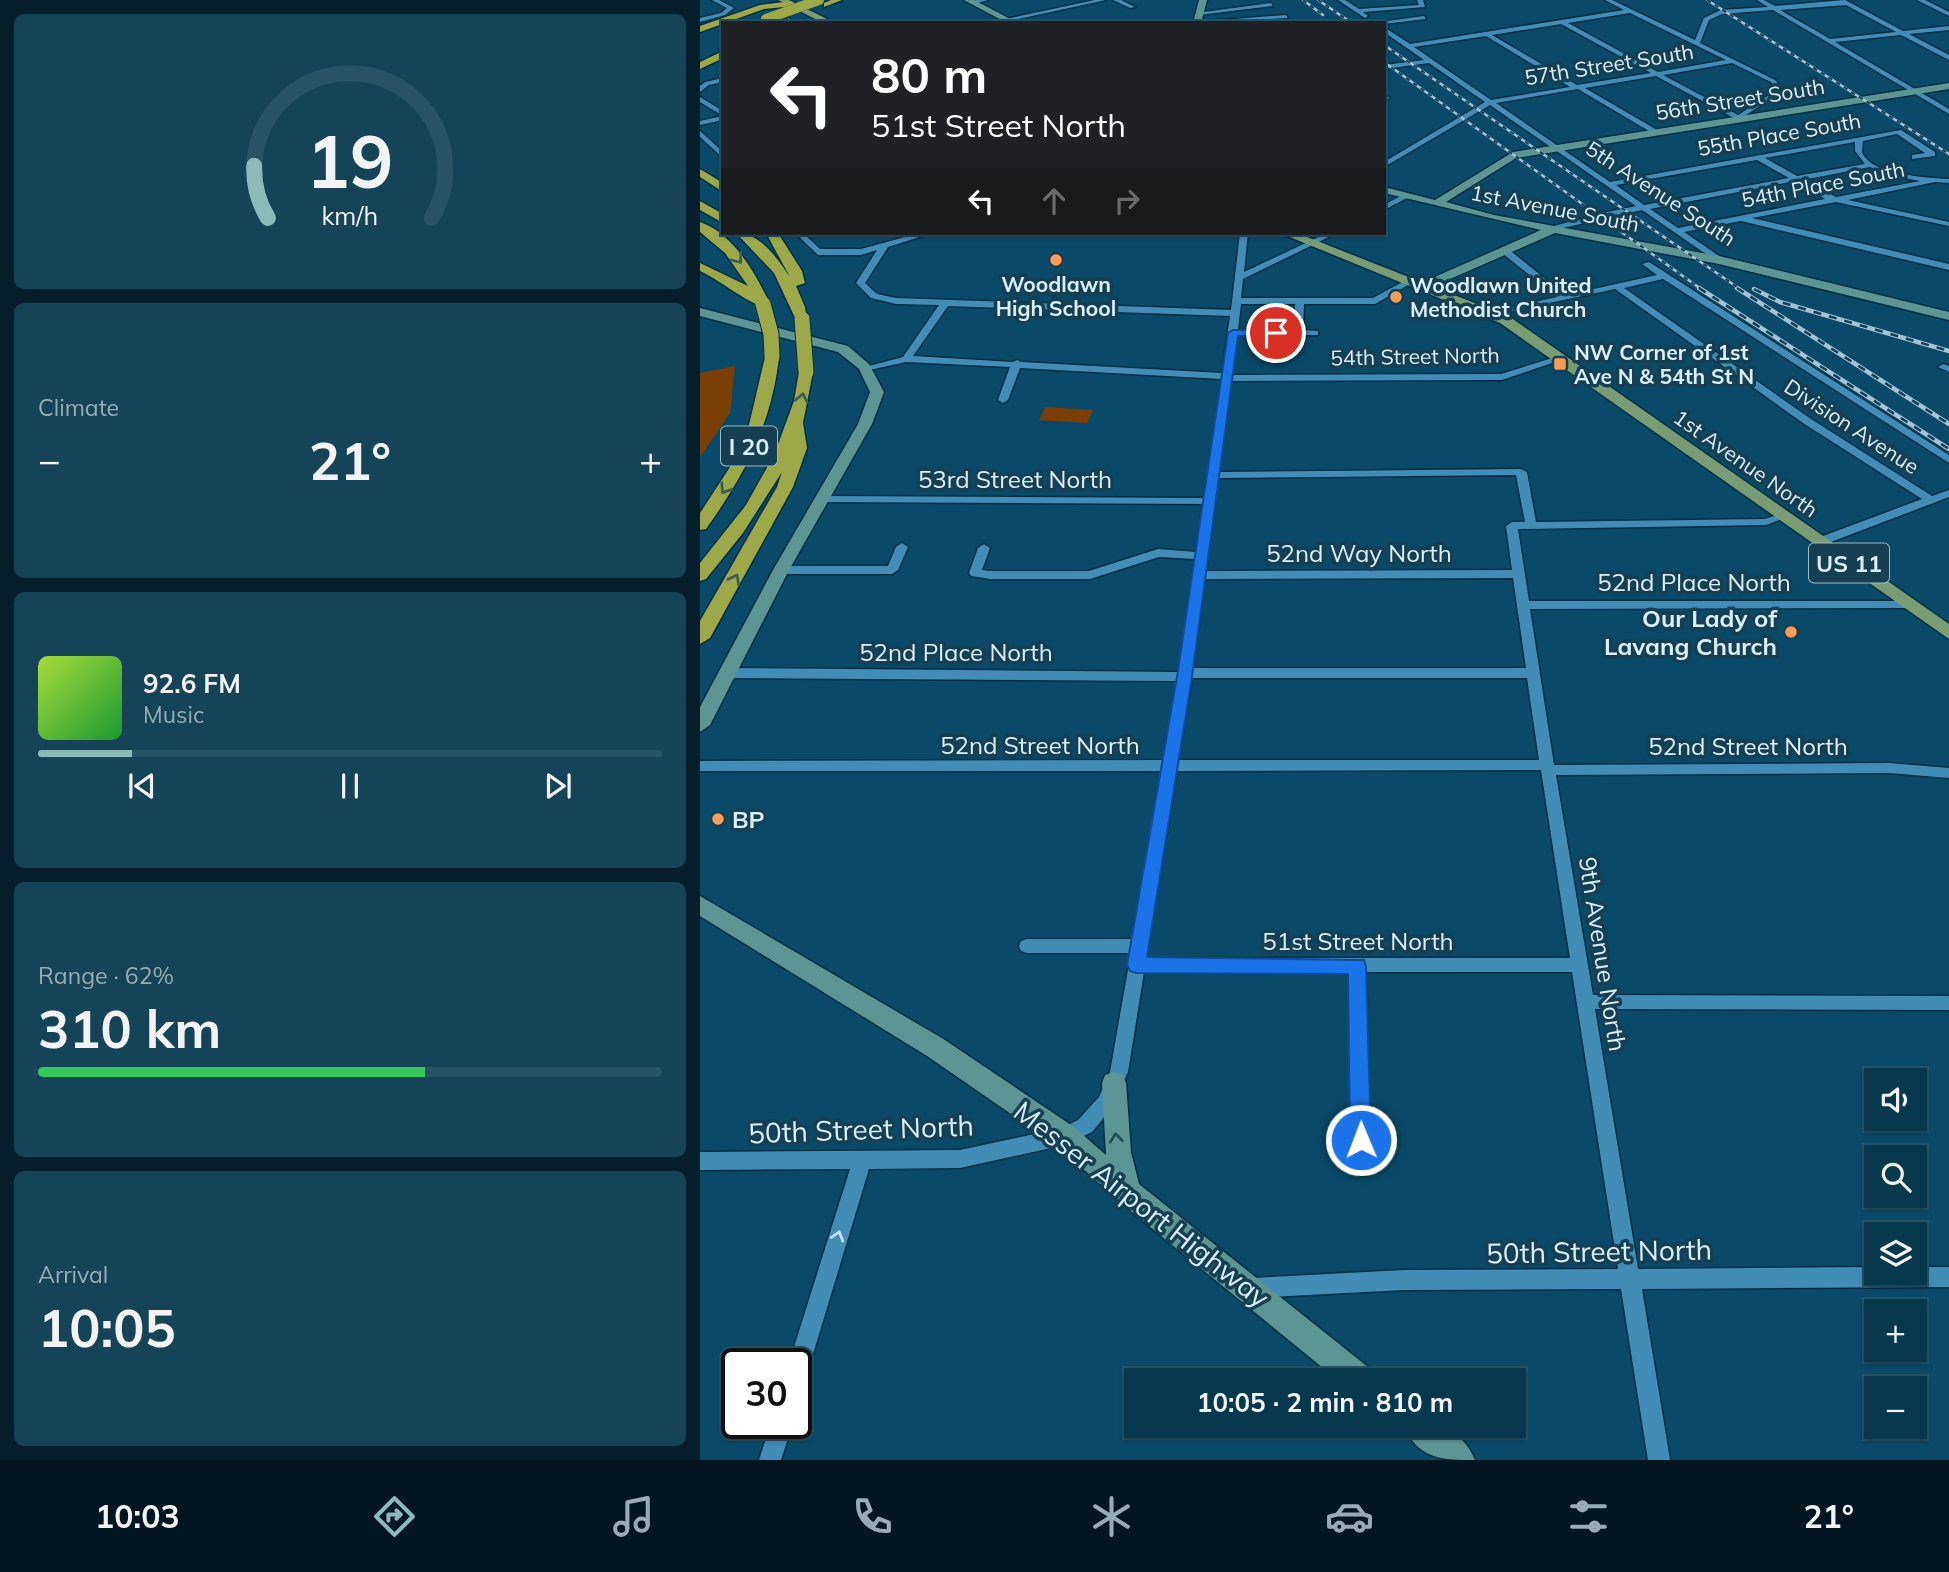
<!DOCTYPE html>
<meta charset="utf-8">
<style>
body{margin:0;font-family:Mulish,sans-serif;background:#154358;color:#f1f3f6;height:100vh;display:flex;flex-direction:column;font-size:26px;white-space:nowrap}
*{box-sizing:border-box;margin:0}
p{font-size:23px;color:#98acb6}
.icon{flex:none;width:38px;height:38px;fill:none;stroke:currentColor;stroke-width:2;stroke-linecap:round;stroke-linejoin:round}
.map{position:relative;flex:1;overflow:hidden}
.side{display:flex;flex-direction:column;gap:14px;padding:14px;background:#041f2b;width:700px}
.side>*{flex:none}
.guide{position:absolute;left:21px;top:21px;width:665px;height:214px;border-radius:0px;box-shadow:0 2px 5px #0004,0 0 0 2px #285266;background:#202124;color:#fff;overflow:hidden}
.tools{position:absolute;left:1164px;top:1068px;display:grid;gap:14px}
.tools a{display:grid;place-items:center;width:63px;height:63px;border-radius:0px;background:#07384e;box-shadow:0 2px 5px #0004,0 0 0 2px #285266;font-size:35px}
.speed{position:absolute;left:21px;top:1348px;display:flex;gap:14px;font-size:35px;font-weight:700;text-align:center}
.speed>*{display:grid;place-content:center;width:91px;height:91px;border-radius:50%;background:#07384e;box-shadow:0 2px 5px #0004,0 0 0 2px #285266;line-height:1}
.speed .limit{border:4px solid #111;border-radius:10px;background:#fff;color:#111}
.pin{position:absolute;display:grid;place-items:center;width:60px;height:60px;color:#fff;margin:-30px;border:4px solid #fff;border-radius:50%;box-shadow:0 2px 7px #0007}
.me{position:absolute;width:77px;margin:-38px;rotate:359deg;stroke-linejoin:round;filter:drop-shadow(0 0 5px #0008)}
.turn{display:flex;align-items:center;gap:24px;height:147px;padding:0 35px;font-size:32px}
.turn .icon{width:91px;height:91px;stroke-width:2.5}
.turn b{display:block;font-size:49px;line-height:60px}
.lanes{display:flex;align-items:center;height:66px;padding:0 35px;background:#0003;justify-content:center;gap:35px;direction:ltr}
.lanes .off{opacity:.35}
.big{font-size:52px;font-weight:700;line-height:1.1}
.side .tile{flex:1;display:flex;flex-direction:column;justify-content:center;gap:10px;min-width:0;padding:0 24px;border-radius:10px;background:#154358}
.side .dial{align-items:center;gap:0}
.dial svg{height:182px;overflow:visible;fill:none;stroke:#285266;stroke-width:7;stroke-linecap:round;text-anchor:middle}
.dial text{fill:#f1f3f6;stroke:none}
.song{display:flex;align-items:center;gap:21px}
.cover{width:84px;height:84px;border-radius:10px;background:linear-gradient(135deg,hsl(80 70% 55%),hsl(130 70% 35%))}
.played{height:7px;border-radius:4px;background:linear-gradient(90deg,#8bbbb9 15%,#285266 15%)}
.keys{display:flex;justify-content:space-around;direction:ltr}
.heat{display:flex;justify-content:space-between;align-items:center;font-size:38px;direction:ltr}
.charge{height:10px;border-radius:5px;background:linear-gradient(90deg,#34c759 62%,#285266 0)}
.trip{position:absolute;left:424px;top:1368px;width:402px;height:70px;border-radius:0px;background:#07384e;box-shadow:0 2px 5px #0004,0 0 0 2px #285266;font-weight:700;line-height:70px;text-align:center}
.dock{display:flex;height:112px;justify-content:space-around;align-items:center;background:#03161f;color:#98acb6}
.dock .icon{width:49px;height:49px}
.dock .selected{color:#8bbbb9}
.dock b{font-size:32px;color:#f1f3f6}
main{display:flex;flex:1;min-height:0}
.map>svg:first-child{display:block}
.green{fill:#7b3e05}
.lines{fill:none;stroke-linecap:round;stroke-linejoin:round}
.street-casing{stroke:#032f44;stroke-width:3}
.secondary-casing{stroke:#032f44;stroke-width:3}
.primary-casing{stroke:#032f44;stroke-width:3}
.highway-casing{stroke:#032f44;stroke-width:3}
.street{fill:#418db6;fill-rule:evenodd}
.secondary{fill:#5d9595;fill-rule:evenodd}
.primary{fill:#789d75;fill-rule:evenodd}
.highway{fill:#9da849;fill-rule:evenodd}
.rail-far1-casing{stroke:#a3c4d6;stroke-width:2.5}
.rail-casing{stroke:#a3c4d6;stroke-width:4.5}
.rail-far1{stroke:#163f54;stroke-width:2;stroke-dasharray:4.5;stroke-linecap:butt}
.rail{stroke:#163f54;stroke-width:2.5;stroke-dasharray:8;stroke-linecap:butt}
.highway-bridge-far1-casing{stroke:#032f44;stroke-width:10;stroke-linecap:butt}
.highway-bridge-casing{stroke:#032f44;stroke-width:17;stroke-linecap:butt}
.highway-bridge-far1{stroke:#9da849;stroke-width:10}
.highway-bridge{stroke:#9da849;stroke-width:15}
.oneway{stroke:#3e5e51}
.oneway2{stroke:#214c5e}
.oneway3{stroke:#c2e0f2}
.route{fill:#1a73e8;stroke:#114b97;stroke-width:2}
.poi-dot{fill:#fd9c55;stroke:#163f54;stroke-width:2.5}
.labels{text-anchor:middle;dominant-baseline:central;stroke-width:7;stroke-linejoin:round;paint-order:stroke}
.far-street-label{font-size:21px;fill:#d9effc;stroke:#163f54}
.far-poi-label{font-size:21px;font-weight:bold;fill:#d9effc;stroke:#163f54;text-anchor:start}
.shield{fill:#163f54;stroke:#9ebaca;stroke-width:2}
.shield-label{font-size:23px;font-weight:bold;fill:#d9effc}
.street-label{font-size:24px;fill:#d9effc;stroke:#163f54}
.poi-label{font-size:24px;font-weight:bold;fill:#d9effc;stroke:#163f54;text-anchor:end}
.near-street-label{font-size:28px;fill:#d9effc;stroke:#163f54}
</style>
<main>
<section class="side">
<div class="tile dial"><svg viewBox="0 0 100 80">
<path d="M14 69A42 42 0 1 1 86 69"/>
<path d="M14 69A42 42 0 0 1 8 46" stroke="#8bbbb9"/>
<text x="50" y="56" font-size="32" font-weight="700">19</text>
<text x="50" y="72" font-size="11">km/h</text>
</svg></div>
<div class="tile"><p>Climate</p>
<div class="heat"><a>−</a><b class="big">21°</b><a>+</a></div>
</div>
<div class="tile">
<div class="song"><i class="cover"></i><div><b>92.6 FM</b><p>Music</p></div></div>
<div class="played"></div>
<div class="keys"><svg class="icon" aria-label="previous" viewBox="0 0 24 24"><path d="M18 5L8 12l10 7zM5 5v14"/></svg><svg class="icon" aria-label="pause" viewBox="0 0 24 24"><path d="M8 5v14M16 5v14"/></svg><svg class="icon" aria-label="next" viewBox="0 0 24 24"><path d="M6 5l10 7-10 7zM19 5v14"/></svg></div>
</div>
<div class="tile"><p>Range · 62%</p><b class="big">310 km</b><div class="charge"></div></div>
<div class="tile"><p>Arrival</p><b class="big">10:05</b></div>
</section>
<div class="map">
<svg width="1249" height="1460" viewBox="0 0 1249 1460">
<rect width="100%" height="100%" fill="#094a68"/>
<path class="green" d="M35,366L30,413L0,457V373Z
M345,407L393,410L387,423L339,420Z"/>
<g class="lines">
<defs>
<path id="street" d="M12,0H19L34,8L25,15L0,22V18L21,13L27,8Z
M276,0H288L274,4L271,2Z
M395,0H406L309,21L306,19Z
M413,0H421L435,7L430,8Z
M638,0H645L659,9L719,5L717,0H723L725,7L663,12L668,16L665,18Z
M905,0H912L995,40L1004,18L1021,10L1068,7L1057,0H1064L1075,6L1145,0L1203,31L1249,26V30L1209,34L1249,55V60L1201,35L1135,42L1249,109V114L1073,10L1022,14L1009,20L1000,43L1075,80L1084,90L1040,119H1036L956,76L885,88L957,130L954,134L878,89L796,103L910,182L1201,130L1235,152V156L1212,159V155L1225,153L1197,134L1163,141C1163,142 1162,150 1162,152C1170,175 1229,178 1249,179V183L1235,182L1148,200L1249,222V226L1136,202L1052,218L1249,264V270L1041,221L984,232L1022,258V262L1019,263L942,210L854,230V226L898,214L936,206L790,105L684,167V162L785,102L729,63L684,69V65L724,60L684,32V27L710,44L924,10ZM1146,5L1196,32L1130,39L1080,10ZM930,13L1026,60L958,72L868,23ZM861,24L951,73L877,85L792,35ZM786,36L870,87L791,100L714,47ZM1032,63L1071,82L1077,90L1038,115L963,75ZM1155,142V151L1165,164L1097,176L1065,158ZM1057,160L1089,178L944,205L916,185ZM1170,167L1188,175L1220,181L1136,197L1103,180ZM1095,181L1125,199L978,228L950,209Z
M1217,0H1225L1249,12V16Z
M571,3L573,6L499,15L496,13Z
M586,15L588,18L505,23L508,21Z
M724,16L726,19L684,24L672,23Z
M23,78V82L9,85L0,92V86L5,82Z
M0,97L23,111V120L0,125V121L23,116L0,102Z
M684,97L687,96L690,98L684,101Z
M0,131L23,152V158L0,137Z
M704,194L711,196L684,210V205Z
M95,233H103L120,249H161L220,233H232L188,247L165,283L177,294L196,298L531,310L540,233H548L544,272L627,233H637L543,279L541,298H673L708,279L715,281L675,304H604L603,330L618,331V335L537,336L532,375L801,374L859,356L864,359L802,380L531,381L519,472L821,469L827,472L836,522L1065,519L1084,513L1090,516L1066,525L818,529L829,601H1211L1213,604L1207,608L830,609L854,765L1189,763L1249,768V778L1189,773L856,775L893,995L1249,996V1010L895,1009L938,1269L1176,1267V1272H1214V1267H1249V1287L942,1289L970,1460H948L921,1289L704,1290L551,1298L544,1295L541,1288L544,1281L551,1278L704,1270L918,1269L872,972H666L670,1140L668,1146L661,1149L654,1146L652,1140L649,972H444L428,1072L411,1109L392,1132L365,1145L260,1168L169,1169L107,1374L104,1382L96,1385V1363H89L150,1169L0,1170V1152L260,1150L362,1128L378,1120L399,1097L410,1072L431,953H327L321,951L319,946L321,941L327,939H433L462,771H0V761L464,760L478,681L26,678L19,673L26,668L479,672L495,559L459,557L390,579H290L271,576L269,573L278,548L284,544L290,548L282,570L290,571H389L458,549L496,552L503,504L121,502L115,499L121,496L504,498L522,379L320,368L308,400L303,403L298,400L310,367L206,362L165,371V367L203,357L239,305L196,304L171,298L156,283L177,250L161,255H118ZM541,304H595L593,330H538ZM248,306L530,316L522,373L321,362L317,360L313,362L213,356ZM816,475L825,522H812L806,526L812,570L506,571L518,478ZM813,578L826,668H493L505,579ZM492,678H827L839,760H478ZM841,770L870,958H446L477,771Z
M802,249H808L866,295L957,275L942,264L949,262L1249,455V463L963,279L924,288L1111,419L1232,496L1249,490V497L1123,545H1115V539L1222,499L1103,423L915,289L789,316V312L857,297L802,253Z
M1243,364L1249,366V372L1238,367Z
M202,543L208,547L198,570L192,574H81L75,570L81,566H188L196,547Z
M71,1423H93L81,1460H59Z"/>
<path id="secondary" d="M264,0H274L318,23H307Z
M499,0H507L501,23H493Z
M1249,83V89L816,158L746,202L794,215L1019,256L1249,312V320L1019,264L855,233L725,290L719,286L721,283L841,230L684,193V187L735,200L813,152Z
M0,308L148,346L169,364L184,392L172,424L89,570L10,725L0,732V707L73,570L158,424L170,392L159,369L138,352L0,316Z
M0,896L245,1040L374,1127L406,1155L402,1083L405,1075L414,1072L423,1075L426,1083L431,1152L439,1184L673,1371L678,1381H639L433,1213L356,1145L227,1056L0,916Z
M704,1426C736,1426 761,1426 775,1460C744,1460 718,1460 704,1426Z"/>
<path id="primary" d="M78,0H89L135,23H123Z
M580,233H597L810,317L1249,624V639L800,323Z"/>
<path id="highway" d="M131,0H142L124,7V3Z
M92,1L95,6L64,9L0,32V26L60,5Z
M89,18L92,23H80Z
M23,51V58L0,69V62Z
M0,169L23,183V192L0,177Z
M0,201L23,214V223L0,210Z
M0,222C33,233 56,274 70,304L68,307C55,309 17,278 0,271V263L48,286L25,253L0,232Z
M36,233C60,232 77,258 90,277L66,233H78L102,271L105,283L96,286L105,307L107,322H97L74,273Z
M72,353L79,357C72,423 44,476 6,529L0,530V513L30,467L49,425L65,357Z
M106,368L113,372L103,423L107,448L93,487L10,638L0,644V621L77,487L82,472L43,533L6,579L0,581V563L46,505L74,455L94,401L99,372Z"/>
</defs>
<use href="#street" class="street-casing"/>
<use href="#secondary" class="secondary-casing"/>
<use href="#primary" class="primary-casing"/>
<use href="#highway" class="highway-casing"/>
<use href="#street" class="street"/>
<use href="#secondary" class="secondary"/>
<use href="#primary" class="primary"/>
<use href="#highway" class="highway"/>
<defs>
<path id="rail-far1" d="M603,0L623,15
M618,0L652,23
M1007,0L1249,154
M684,45L1040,289
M684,62L1001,289"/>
<path id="rail" d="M999,288L1249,449
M1037,288L1249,424
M1054,289L1080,302L1249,351"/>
</defs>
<use href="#rail-far1" class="rail-far1-casing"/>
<use href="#rail" class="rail-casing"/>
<use href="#rail-far1" class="rail-far1"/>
<use href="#rail" class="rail"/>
<defs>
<path id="highway-bridge-far1" d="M66,19L119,0"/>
<path id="highway-bridge" d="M63,304L71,334L72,357
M102,319L106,372"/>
</defs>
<use href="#highway-bridge-far1" class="highway-bridge-far1-casing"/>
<use href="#highway-bridge" class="highway-bridge-casing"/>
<use href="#highway-bridge-far1" class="highway-bridge-far1"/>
<use href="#highway-bridge" class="highway-bridge"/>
</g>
<defs><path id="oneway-chevron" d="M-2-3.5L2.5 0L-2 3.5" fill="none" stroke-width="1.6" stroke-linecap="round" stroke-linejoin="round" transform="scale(1.75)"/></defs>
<g class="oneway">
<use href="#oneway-chevron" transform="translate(38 259) rotate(53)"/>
<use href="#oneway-chevron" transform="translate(102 398) rotate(-79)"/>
<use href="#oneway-chevron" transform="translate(25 489) rotate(123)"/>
<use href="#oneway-chevron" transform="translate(35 579) rotate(-62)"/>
</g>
<use class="oneway2" href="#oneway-chevron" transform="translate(416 1138) rotate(-96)"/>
<use class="oneway3" href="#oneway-chevron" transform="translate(138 1236) rotate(-73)"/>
<path class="route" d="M533,330H576L582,333L576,336H538L492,677L447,957L664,960L666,966L671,1140L668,1147L661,1150L653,1147L650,1140L648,974L436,973L430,971L427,965L477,677L528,333Z"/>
<g class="poi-dot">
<circle cx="356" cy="260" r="7"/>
<circle cx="696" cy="297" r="7"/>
<rect x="853" y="357" width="14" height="14" rx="3.5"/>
<circle cx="1091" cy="632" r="7"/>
<circle cx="18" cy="819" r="7"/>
</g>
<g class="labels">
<g class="far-street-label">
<text transform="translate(909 64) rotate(-9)">57th Street South</text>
<text transform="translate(1040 99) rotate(-9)">56th Street South</text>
<text transform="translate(1079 134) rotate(-10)">55th Place South</text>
<text transform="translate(1123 184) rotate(-11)">54th Place South</text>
<text transform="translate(961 193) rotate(33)">5th Avenue South</text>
<text transform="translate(855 208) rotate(11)">1st Avenue South</text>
<text transform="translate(715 356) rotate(-1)">54th Street North</text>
<text transform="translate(1152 426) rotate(33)">Division Avenue</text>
<text transform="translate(1046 463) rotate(35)">1st Avenue North</text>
</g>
<g class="far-poi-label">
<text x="356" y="284" text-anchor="middle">Woodlawn<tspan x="356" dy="24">High School</tspan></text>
<text x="710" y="285">Woodlawn United<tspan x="710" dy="24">Methodist Church</tspan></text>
<text x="874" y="352">NW Corner of 1st<tspan x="874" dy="24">Ave N &amp; 54th St N</tspan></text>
</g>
<g class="shield">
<rect x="21" y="426.5" width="56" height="39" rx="5"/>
<rect x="1109" y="543.5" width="80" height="39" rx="5"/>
</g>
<g class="shield-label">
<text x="49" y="446">I 20</text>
<text x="1149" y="563">US 11</text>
</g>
<g class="street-label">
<text x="315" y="479">53rd Street North</text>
<text x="659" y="553">52nd Way North</text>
<text x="994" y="582">52nd Place North</text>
<text x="256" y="652">52nd Place North</text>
<text x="340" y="745">52nd Street North</text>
<text x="1048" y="746">52nd Street North</text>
<text x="658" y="941">51st Street North</text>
<text transform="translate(903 954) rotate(81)">9th Avenue North</text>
</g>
<g class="poi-label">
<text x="1077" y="618">Our Lady of<tspan x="1077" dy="28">Lavang Church</tspan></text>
<text x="32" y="819" text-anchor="start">BP</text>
</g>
<g class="near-street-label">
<text transform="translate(161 1129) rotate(-2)">50th Street North</text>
<text transform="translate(442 1204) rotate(38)">Messer Airport Highway</text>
<text transform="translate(899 1251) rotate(-1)">50th Street North</text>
</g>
</g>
</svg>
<div class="tools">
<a><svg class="icon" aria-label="sound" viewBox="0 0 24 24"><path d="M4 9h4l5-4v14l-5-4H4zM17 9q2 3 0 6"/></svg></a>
<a><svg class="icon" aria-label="search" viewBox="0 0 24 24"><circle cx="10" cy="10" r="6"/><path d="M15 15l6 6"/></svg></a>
<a><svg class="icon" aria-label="layers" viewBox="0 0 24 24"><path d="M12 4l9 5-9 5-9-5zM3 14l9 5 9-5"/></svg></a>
<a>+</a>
<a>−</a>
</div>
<div class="speed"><div class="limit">30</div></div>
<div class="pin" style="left:576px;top:333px;background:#d93025"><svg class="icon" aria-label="arrive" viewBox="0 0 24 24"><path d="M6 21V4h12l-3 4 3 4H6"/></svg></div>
<svg class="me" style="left:661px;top:1140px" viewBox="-20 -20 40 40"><circle r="17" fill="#1a73e8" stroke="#fff" stroke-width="3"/><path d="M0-11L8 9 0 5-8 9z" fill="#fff"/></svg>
<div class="trip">10:05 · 2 min · 810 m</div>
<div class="guide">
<div class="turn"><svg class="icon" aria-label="left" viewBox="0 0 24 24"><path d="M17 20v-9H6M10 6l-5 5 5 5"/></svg><div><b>80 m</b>51st Street North</div></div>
<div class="lanes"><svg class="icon" aria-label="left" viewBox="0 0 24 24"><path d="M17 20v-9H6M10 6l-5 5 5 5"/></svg><svg class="icon off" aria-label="ahead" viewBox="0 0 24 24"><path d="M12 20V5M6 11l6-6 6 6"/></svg><svg class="icon off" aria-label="right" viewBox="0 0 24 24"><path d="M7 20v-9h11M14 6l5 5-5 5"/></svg></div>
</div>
</div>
</main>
<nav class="dock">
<b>10:03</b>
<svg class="icon selected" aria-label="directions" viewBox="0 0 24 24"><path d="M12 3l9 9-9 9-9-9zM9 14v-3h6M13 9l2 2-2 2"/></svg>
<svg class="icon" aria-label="music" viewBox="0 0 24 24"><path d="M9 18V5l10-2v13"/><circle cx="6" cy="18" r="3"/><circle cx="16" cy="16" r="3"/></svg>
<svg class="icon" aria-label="phone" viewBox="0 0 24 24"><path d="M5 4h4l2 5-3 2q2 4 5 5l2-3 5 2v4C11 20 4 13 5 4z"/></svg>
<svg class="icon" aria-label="climate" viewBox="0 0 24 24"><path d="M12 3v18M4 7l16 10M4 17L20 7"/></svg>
<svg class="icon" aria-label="car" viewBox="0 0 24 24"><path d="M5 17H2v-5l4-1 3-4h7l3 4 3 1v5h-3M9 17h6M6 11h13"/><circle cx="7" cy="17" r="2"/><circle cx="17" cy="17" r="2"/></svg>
<svg class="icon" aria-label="filters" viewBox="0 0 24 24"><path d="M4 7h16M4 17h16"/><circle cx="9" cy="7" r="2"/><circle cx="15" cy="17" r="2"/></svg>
<b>21°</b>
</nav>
